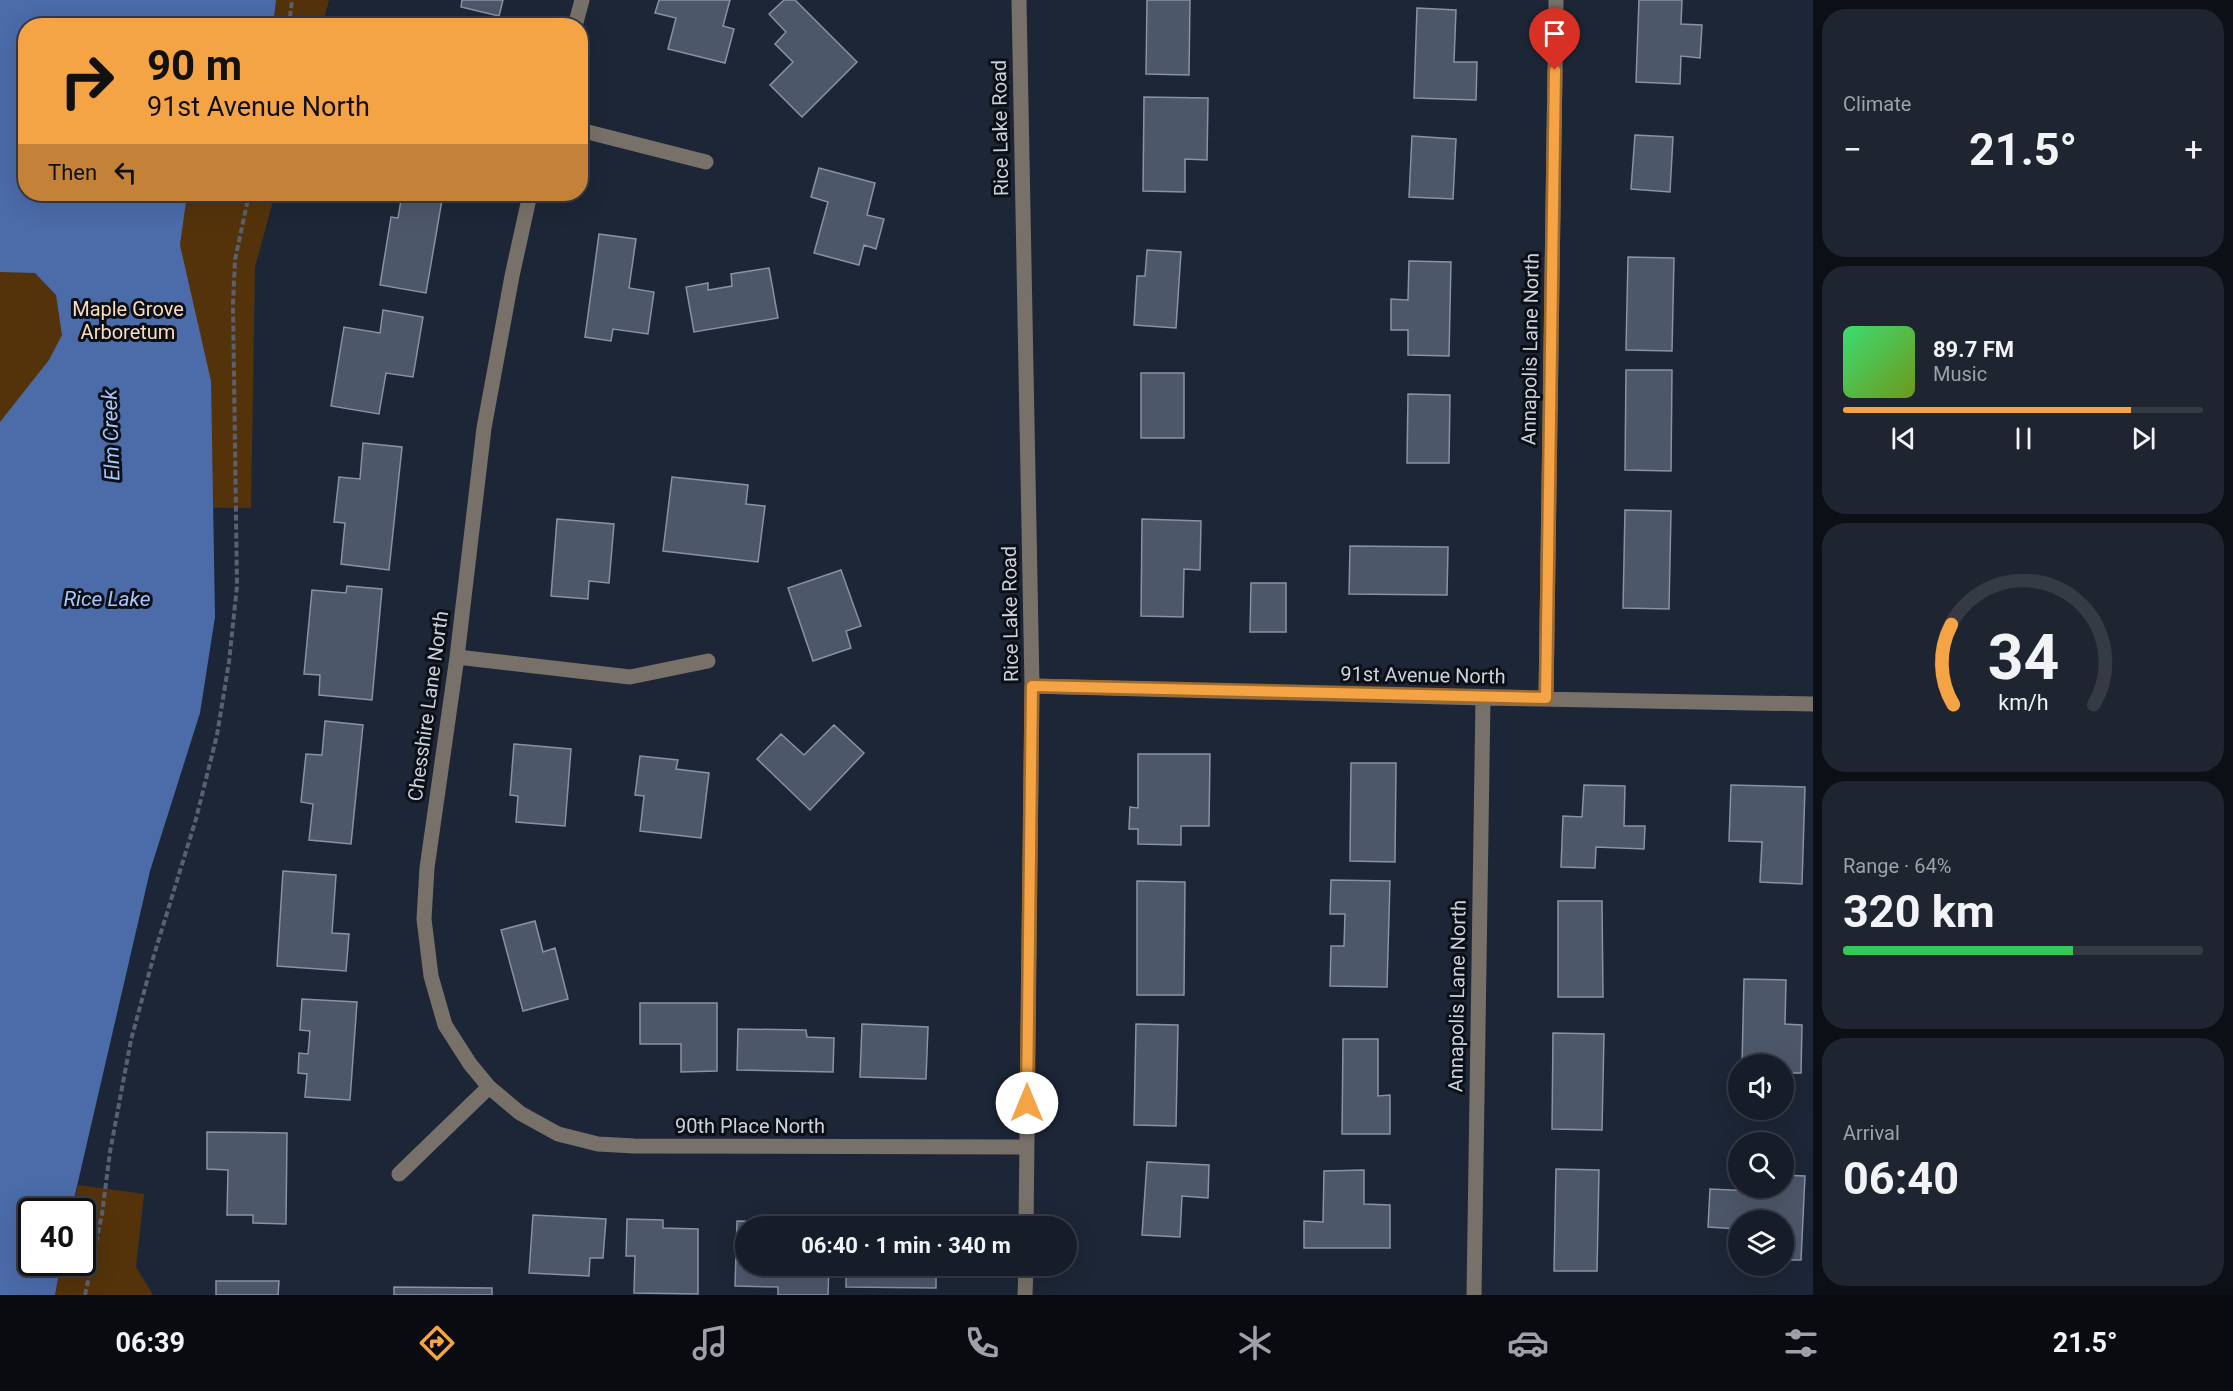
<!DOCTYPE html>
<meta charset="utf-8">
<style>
body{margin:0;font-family:Roboto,sans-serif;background:#1f2530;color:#f1f3f6;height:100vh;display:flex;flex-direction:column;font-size:22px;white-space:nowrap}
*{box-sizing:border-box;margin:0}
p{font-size:20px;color:#9ea1a8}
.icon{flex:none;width:33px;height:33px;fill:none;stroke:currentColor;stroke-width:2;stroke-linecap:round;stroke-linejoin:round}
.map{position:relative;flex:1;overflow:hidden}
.panel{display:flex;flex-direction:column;gap:9px;padding:9px;background:#0c0f16;width:420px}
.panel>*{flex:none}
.banner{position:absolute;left:18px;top:18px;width:570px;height:183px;border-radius:24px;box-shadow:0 6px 24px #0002,0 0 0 2px #353a45;background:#f4a345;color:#111;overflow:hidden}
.buttons{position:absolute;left:1728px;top:1054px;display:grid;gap:12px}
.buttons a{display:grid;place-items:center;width:66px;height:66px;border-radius:50%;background:#161c28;box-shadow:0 6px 24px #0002,0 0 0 2px #353a45;font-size:30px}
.speed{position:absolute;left:18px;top:1198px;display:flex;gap:12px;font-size:30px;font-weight:700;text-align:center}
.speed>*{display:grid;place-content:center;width:78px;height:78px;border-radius:50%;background:#161c28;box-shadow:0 6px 24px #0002,0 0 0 2px #353a45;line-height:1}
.speed .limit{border:3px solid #111;border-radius:9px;background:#fff;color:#111}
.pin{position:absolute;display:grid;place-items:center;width:51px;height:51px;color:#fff;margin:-62px -26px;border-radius:50% 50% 50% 0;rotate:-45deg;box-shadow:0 0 6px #0007}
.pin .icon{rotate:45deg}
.me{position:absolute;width:66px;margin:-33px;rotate:0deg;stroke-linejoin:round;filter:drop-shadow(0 0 4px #0008)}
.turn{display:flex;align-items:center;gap:21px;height:126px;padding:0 30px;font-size:27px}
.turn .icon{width:78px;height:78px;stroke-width:2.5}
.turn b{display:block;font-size:42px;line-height:51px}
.then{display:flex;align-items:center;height:57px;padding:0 30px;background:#0003;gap:12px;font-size:22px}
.big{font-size:45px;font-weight:700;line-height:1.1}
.panel .widget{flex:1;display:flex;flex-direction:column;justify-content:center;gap:9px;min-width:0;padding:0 21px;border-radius:24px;background:#1f2530}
.panel .dial{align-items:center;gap:0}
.dial svg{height:156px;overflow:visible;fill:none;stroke:#353a45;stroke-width:7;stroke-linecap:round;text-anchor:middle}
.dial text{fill:#f1f3f6;stroke:none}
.song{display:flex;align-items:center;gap:18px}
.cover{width:72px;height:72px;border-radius:9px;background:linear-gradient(135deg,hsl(140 70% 55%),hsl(80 70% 35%))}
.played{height:6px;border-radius:3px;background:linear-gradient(90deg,#f4a345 80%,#353a45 80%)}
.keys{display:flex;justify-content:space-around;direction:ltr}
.heat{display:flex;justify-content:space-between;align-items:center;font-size:33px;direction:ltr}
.charge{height:9px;border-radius:4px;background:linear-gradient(90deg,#34c759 64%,#353a45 0)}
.trip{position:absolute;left:735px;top:1216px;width:342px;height:60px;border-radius:30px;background:#161c28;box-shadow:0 6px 24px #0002,0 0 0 2px #353a45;font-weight:700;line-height:60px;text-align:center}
.tabs{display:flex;height:96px;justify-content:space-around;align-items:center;background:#090b10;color:#9ea1a8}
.tabs .icon{width:42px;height:42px}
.tabs .selected{color:#f4a345}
.tabs b{font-size:27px;color:#f1f3f6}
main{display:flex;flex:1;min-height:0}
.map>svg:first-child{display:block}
.green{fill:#54330a}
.water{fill:#4b6ba9}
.building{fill:#4d576a;stroke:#8692a6;stroke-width:1.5}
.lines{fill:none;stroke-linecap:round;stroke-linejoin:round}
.path{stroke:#59616f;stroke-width:4;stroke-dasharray:6 3;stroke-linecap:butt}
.minor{stroke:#787169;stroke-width:15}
.route-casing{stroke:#9f6a2d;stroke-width:15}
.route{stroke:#f4a345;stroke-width:10}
.labels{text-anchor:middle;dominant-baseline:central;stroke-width:6;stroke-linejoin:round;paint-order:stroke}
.street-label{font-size:20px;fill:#ccd2dd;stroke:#0b0f16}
.park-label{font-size:20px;fill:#fbdcbd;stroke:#0b0f16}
.water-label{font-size:21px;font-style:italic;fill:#aac6fb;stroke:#0b0f16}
</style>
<main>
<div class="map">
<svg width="1813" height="1295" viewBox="0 0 1813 1295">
<rect width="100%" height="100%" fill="#1d2636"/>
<path class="green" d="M0,0H329L322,25L26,26V194H275L255,267L251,508L0,506Z
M78,1185L144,1194L136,1267L153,1295H55L62,1263H82V1212H72Z"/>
<path class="water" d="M0,0H276L273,25L26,26V194H187L180,245L211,381L215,617L200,713L150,871L71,1212H32V1263H61L55,1295H0V422L49,360L62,335L56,295L35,273L0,272Z"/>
<path class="building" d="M462,0H503L499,16L461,7Z
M659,0H730L723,26L734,29L725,63L668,49L676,18L655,13Z
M784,0H795L857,62L802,117L770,85L793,62L775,44L786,32L769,14Z
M1147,0H1190L1189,75L1146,74Z
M1639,0H1682L1681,24L1702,25L1700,58L1681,56L1680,84L1636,82Z
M1417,8L1456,10L1454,62H1477L1476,100L1414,98Z
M1144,97L1208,98L1207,160L1185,159V192L1143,191Z
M1635,135L1673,137L1670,192L1631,189Z
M1412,136L1456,139L1453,199L1409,197Z
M819,168L875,183L867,215L884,219L876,249L864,245L859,265L814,253L828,202L811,197Z
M402,194H443L426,293L380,285L391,217L398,218Z
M599,234L636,239L629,288L654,292L648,334L613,329L611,341L585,337Z
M1147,250L1181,252L1176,328L1134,325L1137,276H1145Z
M1628,257L1674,258L1672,351L1626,350Z
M1409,261L1451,262L1449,356L1408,355V330H1391V299L1408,300Z
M769,268L778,318L694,332L686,287L708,283V290L732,286L731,274Z
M383,310L423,317L413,377L386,373L379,414L331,406L344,327L380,333Z
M1626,370H1672L1671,471L1625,470Z
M1141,373H1184V438H1141Z
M1408,394L1450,395L1449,463H1407Z
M363,443L402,447L389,570L341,564L345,523L334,522L339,477L360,479Z
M672,477L748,485L746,504L765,506L758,562L663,551Z
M1625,510L1671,511L1669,609L1623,608Z
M557,519L614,524L609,583L589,581L588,599L551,596Z
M1142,519L1201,521L1200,570L1184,569L1183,617L1141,616Z
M1350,546L1448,547L1447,595L1349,594Z
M841,570L861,626L846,631L851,648L813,661L788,588Z
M1251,583H1286V632H1250Z
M347,586L382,589L372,700L319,695L320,675L304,674L312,590L346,593Z
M325,721L363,725L351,844L309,840L313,804L301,802L306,754L322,755Z
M834,725L864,753L810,810L757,759L781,734L804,755Z
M514,744L571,749L565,826L516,822L518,796L510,795Z
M1138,754H1210L1209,826H1181V845L1138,844V829H1129L1130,807L1138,808Z
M640,756L678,760L676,769L709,773L701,838L640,831L644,796L635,795Z
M1351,763H1396L1395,862L1350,861Z
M1584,785L1625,786L1624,826H1645L1644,849L1596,847L1595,868L1561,867L1563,816L1582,817Z
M1731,785L1805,787L1802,884L1760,882L1762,842L1729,841Z
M283,871L336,875L332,933L349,934L346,971L277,966Z
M1331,880L1390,881L1387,987L1330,986L1331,946H1344L1345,914H1330Z
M1137,881L1185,882L1184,995H1137Z
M1558,901H1602L1603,997H1558Z
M535,921L543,952L555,948L568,999L523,1011L501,930Z
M1744,979L1786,980L1785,1024L1802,1025L1801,1073H1784V1065H1742Z
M302,999L357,1002L350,1100L305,1097L307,1074L298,1073L299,1053L308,1054L310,1031L300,1030Z
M640,1003H717V1071L681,1072V1044H640Z
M862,1024L928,1027L926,1079L860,1077Z
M1136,1024L1178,1025L1176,1126L1134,1125Z
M738,1029L806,1030L807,1037L834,1038L833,1072L737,1070Z
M1553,1033L1604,1034L1602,1130L1552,1129Z
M1343,1039H1378V1096L1390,1095V1134H1342Z
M207,1132L287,1133L286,1224L253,1223V1215H227L228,1170L207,1169Z
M1147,1162L1209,1165L1208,1198L1182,1196L1180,1237L1142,1235Z
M1556,1169L1599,1170L1597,1271H1554Z
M1364,1170V1204L1390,1205V1248H1304V1221L1323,1222L1324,1171Z
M1784,1175L1805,1176L1801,1260H1784V1221H1738V1229L1708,1227L1710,1189L1775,1192V1188H1784Z
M533,1215L606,1219L603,1258H590L589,1276L529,1273Z
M627,1219L663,1220V1228L698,1229V1294L634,1293L635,1256H626Z
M737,1221L783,1222V1227H746V1266H829L828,1295H778V1287L735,1286Z
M847,1223H889V1227H847Z
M846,1266H936V1288L846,1287Z
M216,1281H279L278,1295H216Z
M394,1287L492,1288V1295H394Z"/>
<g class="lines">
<path class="path" d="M289,26L292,0
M85,1295L102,1214L110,1152L131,1040L154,955L196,819L217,735L229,662L237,586L233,304L235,260L249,194"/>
<path class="minor" d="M1019,0L1032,686L1026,1227
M575,26L582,0
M580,130L706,162
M530,194L512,276L484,428L457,657L427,868L424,919L431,976L445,1025L470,1064L489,1087L520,1113L558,1134L598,1144L634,1146L1027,1147
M457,657L630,677L708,661
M1032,686L1483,698L1813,704
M1546,698L1556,0
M399,1174L489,1087
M1025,1295L1026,1266
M1474,1295L1483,698"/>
</g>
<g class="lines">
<defs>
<path id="route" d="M1027,1103L1032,686L1546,698L1555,70"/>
</defs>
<use href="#route" class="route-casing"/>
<use href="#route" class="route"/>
</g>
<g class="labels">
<g class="street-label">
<text transform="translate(1000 128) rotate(-91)">Rice Lake Road</text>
<text transform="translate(1530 349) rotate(-89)">Annapolis Lane North</text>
<text transform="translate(1010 614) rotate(-91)">Rice Lake Road</text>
<text transform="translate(1423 675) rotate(1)">91st Avenue North</text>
<text transform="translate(428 706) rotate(-82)">Chesshire Lane North</text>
<text transform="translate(1457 996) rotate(-89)">Annapolis Lane North</text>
<text x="750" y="1126">90th Place North</text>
</g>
<g class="park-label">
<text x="128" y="309">Maple Grove<tspan x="128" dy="23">Arboretum</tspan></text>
</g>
<g class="water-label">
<text transform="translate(111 435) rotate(-92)">Elm Creek</text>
<text x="107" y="599">Rice Lake</text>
</g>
</g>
</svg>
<div class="buttons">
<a><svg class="icon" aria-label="sound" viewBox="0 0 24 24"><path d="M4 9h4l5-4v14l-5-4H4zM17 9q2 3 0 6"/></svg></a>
<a><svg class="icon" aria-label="search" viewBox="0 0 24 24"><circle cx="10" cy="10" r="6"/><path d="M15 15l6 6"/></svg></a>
<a><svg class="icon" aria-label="layers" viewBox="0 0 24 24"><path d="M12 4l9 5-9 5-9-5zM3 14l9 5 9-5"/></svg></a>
</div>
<div class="speed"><div class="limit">40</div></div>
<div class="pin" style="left:1555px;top:70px;background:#d93025"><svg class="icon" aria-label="arrive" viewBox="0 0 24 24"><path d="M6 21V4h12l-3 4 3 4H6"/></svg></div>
<svg class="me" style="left:1027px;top:1103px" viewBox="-20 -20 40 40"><circle r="19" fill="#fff"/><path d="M0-13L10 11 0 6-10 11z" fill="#f4a345"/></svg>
<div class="trip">06:40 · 1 min · 340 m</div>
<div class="banner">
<div class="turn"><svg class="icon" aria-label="right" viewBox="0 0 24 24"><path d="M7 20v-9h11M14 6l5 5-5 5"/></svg><div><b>90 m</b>91st Avenue North</div></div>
<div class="then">Then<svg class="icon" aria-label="left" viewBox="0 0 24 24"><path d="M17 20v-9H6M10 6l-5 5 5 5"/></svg></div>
</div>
</div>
<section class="panel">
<div class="widget"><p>Climate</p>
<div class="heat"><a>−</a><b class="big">21.5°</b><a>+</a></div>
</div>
<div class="widget">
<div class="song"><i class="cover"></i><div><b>89.7 FM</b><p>Music</p></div></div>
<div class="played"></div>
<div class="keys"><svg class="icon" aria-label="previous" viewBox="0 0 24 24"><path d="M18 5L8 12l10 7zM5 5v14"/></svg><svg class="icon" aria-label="pause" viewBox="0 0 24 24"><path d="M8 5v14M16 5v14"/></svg><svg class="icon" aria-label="next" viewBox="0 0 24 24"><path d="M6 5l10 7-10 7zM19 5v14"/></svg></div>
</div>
<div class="widget dial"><svg viewBox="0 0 100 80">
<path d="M14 69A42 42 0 1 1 86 69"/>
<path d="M14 69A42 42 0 0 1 13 28" stroke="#f4a345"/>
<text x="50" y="56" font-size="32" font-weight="700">34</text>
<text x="50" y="72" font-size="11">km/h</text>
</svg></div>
<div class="widget"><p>Range · 64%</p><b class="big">320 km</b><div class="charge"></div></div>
<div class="widget"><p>Arrival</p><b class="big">06:40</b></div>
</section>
</main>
<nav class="tabs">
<b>06:39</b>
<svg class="icon selected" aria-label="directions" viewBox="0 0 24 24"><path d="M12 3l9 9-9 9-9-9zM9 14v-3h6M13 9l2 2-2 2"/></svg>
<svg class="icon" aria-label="music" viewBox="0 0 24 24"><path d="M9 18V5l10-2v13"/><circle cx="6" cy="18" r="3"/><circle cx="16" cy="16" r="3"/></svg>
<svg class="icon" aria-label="phone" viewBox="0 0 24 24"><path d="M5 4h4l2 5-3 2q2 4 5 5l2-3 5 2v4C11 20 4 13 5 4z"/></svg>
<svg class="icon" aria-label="climate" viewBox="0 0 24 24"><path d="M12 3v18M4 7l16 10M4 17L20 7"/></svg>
<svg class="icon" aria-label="car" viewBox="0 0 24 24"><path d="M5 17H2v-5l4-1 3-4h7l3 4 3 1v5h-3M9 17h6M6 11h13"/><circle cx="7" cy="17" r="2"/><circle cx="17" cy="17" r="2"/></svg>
<svg class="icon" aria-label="filters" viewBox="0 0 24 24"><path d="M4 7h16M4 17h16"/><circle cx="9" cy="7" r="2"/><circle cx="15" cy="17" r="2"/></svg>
<b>21.5°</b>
</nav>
